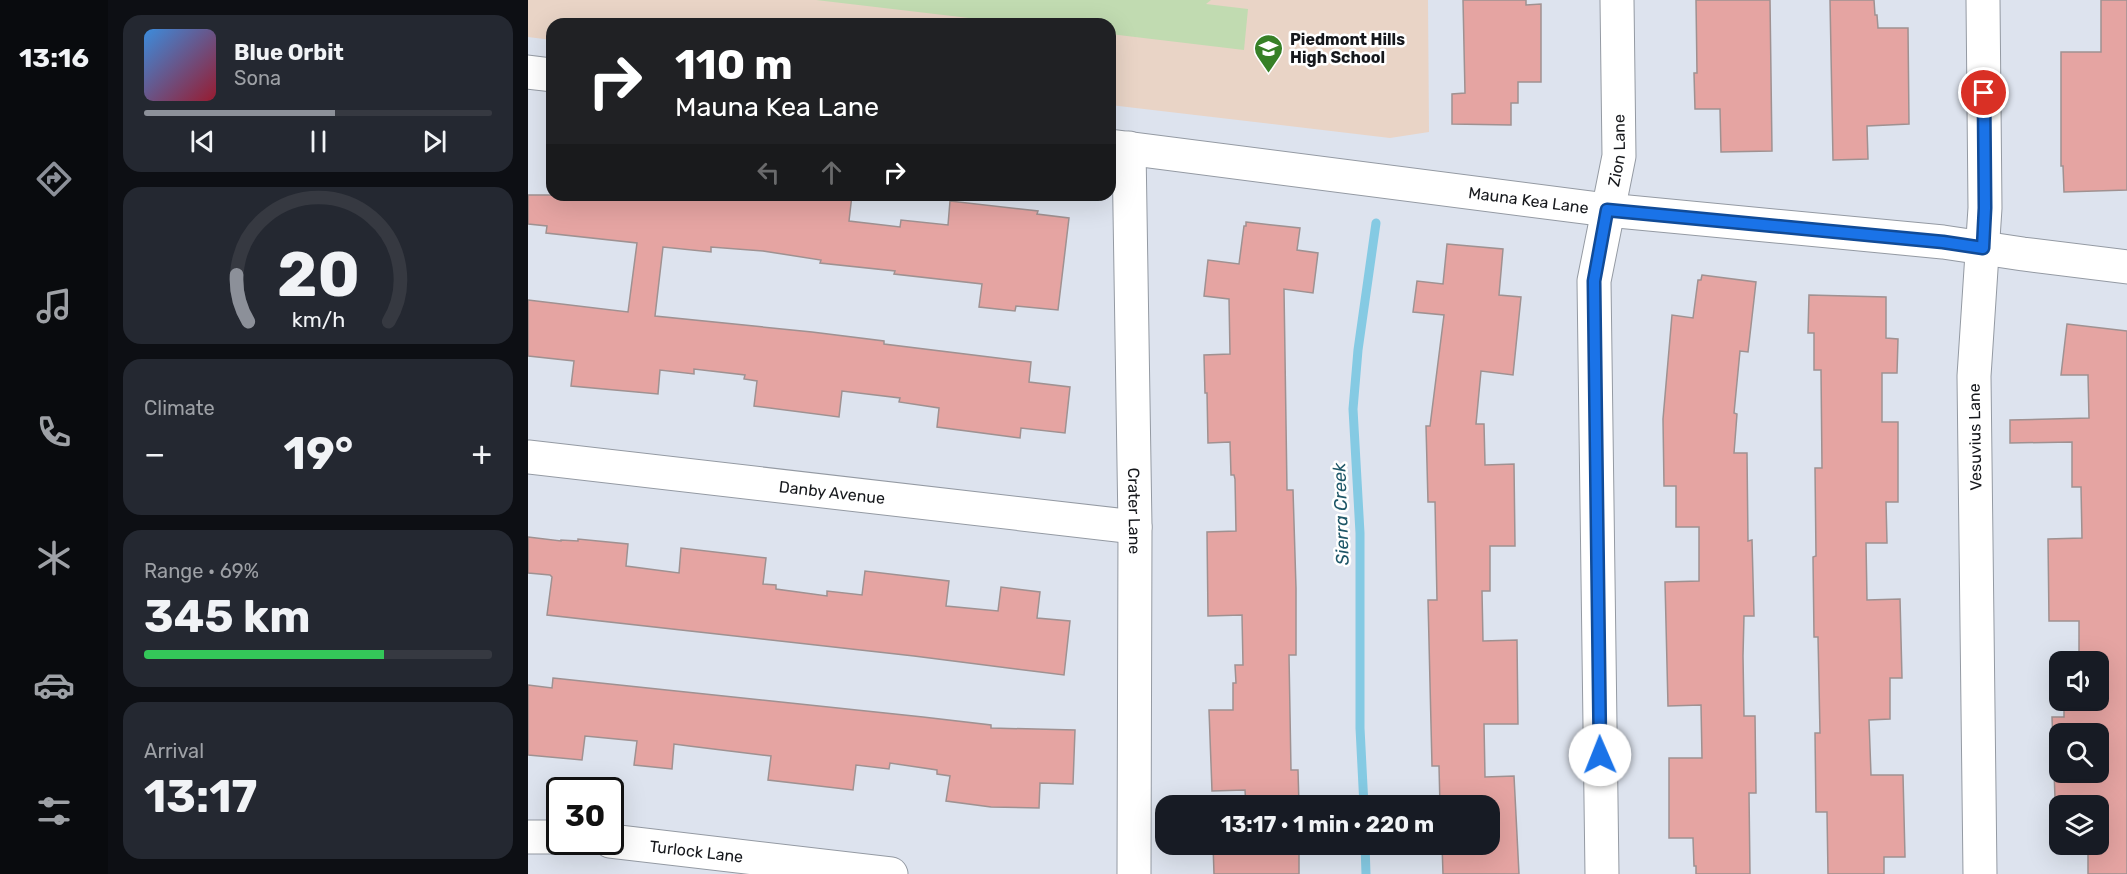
<!DOCTYPE html>
<meta charset="utf-8">
<style>
body{margin:0;font-family:Rubik,sans-serif;background:#242831;color:#f1f3f6;height:100vh;display:flex;flex-direction:column;font-size:22px;white-space:nowrap}
*{box-sizing:border-box;margin:0}
p{font-size:20px;color:#9ea1a6}
.icon{flex:none;width:33px;height:33px;fill:none;stroke:currentColor;stroke-width:2;stroke-linecap:round;stroke-linejoin:round}
.map{position:relative;flex:1;overflow:hidden}
.sheet{display:flex;flex-direction:column;gap:15px;padding:15px;background:#0d0f14;width:420px}
.sheet>*{flex:none}
.top-card{position:absolute;left:18px;top:18px;width:570px;height:183px;border-radius:18px;box-shadow:0 6px 24px #0002;background:#202124;color:#fff;overflow:hidden}
.controls{position:absolute;left:1521px;top:651px;display:grid;gap:12px}
.controls a{display:grid;place-items:center;width:60px;height:60px;border-radius:12px;background:#171b24;box-shadow:0 6px 24px #0002;font-size:30px}
.speed{position:absolute;left:18px;top:777px;display:flex;gap:12px;font-size:30px;font-weight:700;text-align:center}
.speed>*{display:grid;place-content:center;width:78px;height:78px;border-radius:50%;background:#171b24;box-shadow:0 6px 24px #0002;line-height:1}
.speed .limit{border:3px solid #111;border-radius:9px;background:#fff;color:#111}
.pin{position:absolute;display:grid;place-items:center;width:51px;height:51px;color:#fff;margin:-26px;border:3px solid #fff;border-radius:50%;box-shadow:0 2px 6px #0007}
.me{position:absolute;width:66px;margin:-33px;rotate:359deg;stroke-linejoin:round;filter:drop-shadow(0 0 4px #0008)}
.turn{display:flex;align-items:center;gap:21px;height:126px;padding:0 30px;font-size:27px}
.turn .icon{width:78px;height:78px;stroke-width:2.5}
.turn b{display:block;font-size:42px;line-height:51px}
.lanes{display:flex;align-items:center;height:57px;padding:0 30px;background:#0003;justify-content:center;gap:30px;direction:ltr}
.lanes .off{opacity:.35}
.big{font-size:45px;font-weight:700;line-height:1.1}
.sheet .tile{flex:1;display:flex;flex-direction:column;justify-content:center;gap:9px;min-width:0;padding:0 21px;border-radius:18px;background:#242831}
.sheet .dial{align-items:center;gap:0}
.dial svg{height:156px;overflow:visible;fill:none;stroke:#363941;stroke-width:7;stroke-linecap:round;text-anchor:middle}
.dial text{fill:#f1f3f6;stroke:none}
.song{display:flex;align-items:center;gap:18px}
.cover{width:72px;height:72px;border-radius:9px;background:linear-gradient(135deg,hsl(210 70% 55%),hsl(350 70% 35%))}
.played{height:6px;border-radius:3px;background:linear-gradient(90deg,#8c9099 55%,#363941 55%)}
.keys{display:flex;justify-content:space-around;direction:ltr}
.heat{display:flex;justify-content:space-between;align-items:center;font-size:33px;direction:ltr}
.charge{height:9px;border-radius:4px;background:linear-gradient(90deg,#34c759 69%,#363941 0)}
.trip{position:absolute;left:627px;top:795px;width:345px;height:60px;border-radius:18px;background:#171b24;box-shadow:0 6px 24px #0002;font-weight:700;line-height:60px;text-align:center}
main{display:flex;flex:1;min-height:0}
.menu{display:flex;flex-direction:column;width:108px;justify-content:space-around;align-items:center;background:#090b0e;color:#9ea1a6}
.menu .icon{width:42px;height:42px}
.menu .selected{color:#8c9099}
.menu b{font-size:27px;color:#f1f3f6}
.map>svg:first-child{display:block}
.education{fill:#e9d4c6}
.green{fill:#c1dbb1}
.lines{fill:none;stroke-linecap:round;stroke-linejoin:round}
.stream{stroke:#85cae3;stroke-width:9}
.building{fill:#e5a4a2;stroke:#9f9191;stroke-width:1.5;fill-rule:evenodd}
.minor-casing{stroke:#949aa3;stroke-width:35}
.minor{stroke:#fff;stroke-width:33}
.route-casing{stroke:#114b97;stroke-width:15}
.route{stroke:#1a73e8;stroke-width:10}
.labels{text-anchor:middle;dominant-baseline:central;stroke-width:5;stroke-linejoin:round;paint-order:stroke}
.poi-label{font-size:16px;font-weight:bold;fill:#16181c;stroke:#fff;text-anchor:start}
.street-label{font-size:16px;fill:#16181c;stroke:#fff}
.water-label{font-size:18px;font-style:italic;fill:#1d5667;stroke:#fff}
</style>
<main>
<nav class="menu">
<b>13:16</b>
<svg class="icon selected" aria-label="directions" viewBox="0 0 24 24"><path d="M12 3l9 9-9 9-9-9zM9 14v-3h6M13 9l2 2-2 2"/></svg>
<svg class="icon" aria-label="music" viewBox="0 0 24 24"><path d="M9 18V5l10-2v13"/><circle cx="6" cy="18" r="3"/><circle cx="16" cy="16" r="3"/></svg>
<svg class="icon" aria-label="phone" viewBox="0 0 24 24"><path d="M5 4h4l2 5-3 2q2 4 5 5l2-3 5 2v4C11 20 4 13 5 4z"/></svg>
<svg class="icon" aria-label="climate" viewBox="0 0 24 24"><path d="M12 3v18M4 7l16 10M4 17L20 7"/></svg>
<svg class="icon" aria-label="car" viewBox="0 0 24 24"><path d="M5 17H2v-5l4-1 3-4h7l3 4 3 1v5h-3M9 17h6M6 11h13"/><circle cx="7" cy="17" r="2"/><circle cx="17" cy="17" r="2"/></svg>
<svg class="icon" aria-label="filters" viewBox="0 0 24 24"><path d="M4 7h16M4 17h16"/><circle cx="9" cy="7" r="2"/><circle cx="15" cy="17" r="2"/></svg>
</nav>
<section class="sheet">
<div class="tile">
<div class="song"><i class="cover"></i><div><b>Blue Orbit</b><p>Sona</p></div></div>
<div class="played"></div>
<div class="keys"><svg class="icon" aria-label="previous" viewBox="0 0 24 24"><path d="M18 5L8 12l10 7zM5 5v14"/></svg><svg class="icon" aria-label="pause" viewBox="0 0 24 24"><path d="M8 5v14M16 5v14"/></svg><svg class="icon" aria-label="next" viewBox="0 0 24 24"><path d="M6 5l10 7-10 7zM19 5v14"/></svg></div>
</div>
<div class="tile dial"><svg viewBox="0 0 100 80">
<path d="M14 69A42 42 0 1 1 86 69"/>
<path d="M14 69A42 42 0 0 1 8 45" stroke="#8c9099"/>
<text x="50" y="56" font-size="32" font-weight="700">20</text>
<text x="50" y="72" font-size="11">km/h</text>
</svg></div>
<div class="tile"><p>Climate</p>
<div class="heat"><a>−</a><b class="big">19°</b><a>+</a></div>
</div>
<div class="tile"><p>Range · 69%</p><b class="big">345 km</b><div class="charge"></div></div>
<div class="tile"><p>Arrival</p><b class="big">13:17</b></div>
</section>
<div class="map">
<svg width="1599" height="874" viewBox="0 0 1599 874">
<rect width="100%" height="100%" fill="#dde3ee"/>
<path class="education" d="M0,0H900L901,132L862,138L582,105V24H24V40L0,37Z"/>
<path class="green" d="M288,0H683L678,4L720,9L716,50L582,34V24H493Z"/>
<g class="lines">
<path class="stream" d="M836,806L832,728V533L825,409L830,350L848,223
M837,844L838,874"/>
</g>
<path class="building" d="M935,0H998V5L1013,4V82H990V103H983V125L924,124V94L937,93Z
M1168,0H1242L1244,151L1193,152L1192,109H1167L1166,73H1169Z
M1302,0H1346L1347,15H1349L1350,28H1380L1381,124L1339,126L1340,159L1305,160Z
M1573,0H1599V190L1536,192L1535,166H1533V52H1573Z
M0,195H174L198,198V195H324L321,221L372,227L373,220L420,225L422,201L510,211L509,214L541,218L530,310L488,306L487,311L451,307L454,284L366,274L367,271L292,263L293,260L235,251L183,247V252L135,247L127,316L284,332L356,341V344L503,362L501,382L542,387L537,433L493,428L492,438L409,427L411,408L371,402L372,398L314,391L311,417L226,406L229,381L216,379L217,375L166,369V374L132,370L130,394L43,386L46,361L0,356V300L100,312L109,243L18,233L19,226L0,224Z
M718,222L772,228L769,250L790,253L785,293L756,289L759,490H765L768,588V655H761L763,770H770L771,806H718L717,790L684,791L681,710H705V683H708L707,665H715L714,615L680,616L679,532L708,531L707,479L706,475H703L702,442L680,443L679,393H677L676,355L702,354L701,299L676,296L680,260L711,264L716,226H718Z
M919,244L975,249L971,295L993,297L985,375L953,371L948,424H956L957,465L986,464L987,546H962V591H954L955,641L989,640L990,724H956L957,777L986,776L991,874H915L914,844H962V806H912L911,766H904L900,600H909L907,502H900L898,426H902L916,315L885,312L889,281L915,284Z
M1174,275L1228,282L1220,352L1212,351L1206,413L1209,414L1206,453H1219L1220,541L1224,540L1226,616H1216L1215,656L1216,716H1227L1228,793H1221L1222,874H1168V866H1166L1165,838H1141V758H1174L1173,705L1140,706L1137,582L1171,581V527H1148V486H1136L1135,419L1144,315L1165,318L1170,280H1173Z
M1281,295L1358,297V338L1370,339L1369,373H1354V422H1370V502H1358L1359,543H1338L1339,600L1372,599L1374,678H1362V719L1341,720L1343,775H1375L1377,857H1356V874H1300L1299,812H1288L1287,733H1292L1290,637H1286L1285,557L1288,556L1287,468H1294L1293,370H1286V333H1280Z
M1539,324L1599,331V874H1560V844H1570V806H1546L1545,797L1527,798L1524,717H1536V700H1570V662H1551V621H1521L1520,539L1554,538L1553,487H1544V442L1482,443V420L1561,418L1560,375H1533ZM1532,734H1570V772H1532Z
M0,537L33,541V540L50,541V539L100,544L98,566L151,573L153,548L238,558L235,584L248,585V589L299,596V591L334,595L337,571L421,581L418,606L470,611L473,587L512,592L509,618L542,621L536,675L386,656L19,615L24,577L22,575L0,573Z
M25,678L395,717L463,725V728L547,730L545,784L512,783L511,808L463,807L418,801L422,776L409,774V770L362,763L361,769L328,765L325,790L240,780L243,756L161,746L146,744L144,769L106,765L109,741L57,736L54,760L0,755V685L24,688Z
M685,844H771V874H686Z"/>
<g class="lines">
<defs>
<g id="minor">
<path d="M0,72L24,75"/>
<path id="s1" d="M582,146L1079,210L1415,242L1495,254L1599,267"/>
<path id="s2" d="M601,148L607,527L606,874"/>
<path id="s3" d="M0,457L607,527"/>
<path d="M0,837H32"/>
<path id="s4" d="M82,841L363,874"/>
<path id="s5" d="M1074,874L1066,281L1091,156L1089,0"/>
<path d="M1452,874L1446,376L1457,208L1455,0"/>
</g>
</defs>
<use href="#minor" class="minor-casing"/>
<use href="#minor" class="minor"/>
</g>
<g class="lines">
<defs>
<path id="route" d="M1072,755L1066,281L1079,210L1415,242L1455,248L1457,208L1456,93"/>
</defs>
<use href="#route" class="route-casing"/>
<use href="#route" class="route"/>
</g>
<defs>
<symbol id="school-pin" viewBox="-11 -11 22 30"><path d="M0 17L-7.5 6A9.5 9.5 0 1 1 7.5 6Z" fill="#378027" stroke="#fff"/><path d="M0-5L7-2L0 1L-7-2ZM-4 1L0 2.5L4 1V4Q0 6-4 4Z" fill="#fff"/></symbol>
</defs>
<g fill-rule="evenodd">
<use href="#school-pin" x="724" y="32" width="33" height="45"/>
</g>
<g class="labels">
<g class="poi-label">
<text x="762" y="39">Piedmont Hills<tspan x="762" dy="18">High School</tspan></text>
</g>
<g class="street-label">
<text stroke="none"><textPath href="#s5" startOffset="726">Zion Lane</textPath></text>
<text stroke="none"><textPath href="#s1" startOffset="422">Mauna Kea Lane</textPath></text>
<text transform="translate(1447 437) rotate(-91)">Vesuvius Lane</text>
<text stroke="none"><textPath href="#s3" startOffset="306">Danby Avenue</textPath></text>
<text stroke="none"><textPath href="#s2" startOffset="363">Crater Lane</textPath></text>
<text stroke="none"><textPath href="#s4" startOffset="87">Turlock Lane</textPath></text>
</g>
<g class="water-label">
<text transform="translate(813 514) rotate(-92)">Sierra Creek</text>
</g>
</g>
</svg>
<div class="controls">
<a><svg class="icon" aria-label="sound" viewBox="0 0 24 24"><path d="M4 9h4l5-4v14l-5-4H4zM17 9q2 3 0 6"/></svg></a>
<a><svg class="icon" aria-label="search" viewBox="0 0 24 24"><circle cx="10" cy="10" r="6"/><path d="M15 15l6 6"/></svg></a>
<a><svg class="icon" aria-label="layers" viewBox="0 0 24 24"><path d="M12 4l9 5-9 5-9-5zM3 14l9 5 9-5"/></svg></a>
</div>
<div class="speed"><div class="limit">30</div></div>
<div class="pin" style="left:1456px;top:93px;background:#d93025"><svg class="icon" aria-label="arrive" viewBox="0 0 24 24"><path d="M6 21V4h12l-3 4 3 4H6"/></svg></div>
<svg class="me" style="left:1072px;top:755px" viewBox="-20 -20 40 40"><circle r="19" fill="#fff"/><path d="M0-13L10 11 0 6-10 11z" fill="#1a73e8"/></svg>
<div class="trip">13:17 · 1 min · 220 m</div>
<div class="top-card">
<div class="turn"><svg class="icon" aria-label="right" viewBox="0 0 24 24"><path d="M7 20v-9h11M14 6l5 5-5 5"/></svg><div><b>110 m</b>Mauna Kea Lane</div></div>
<div class="lanes"><svg class="icon off" aria-label="left" viewBox="0 0 24 24"><path d="M17 20v-9H6M10 6l-5 5 5 5"/></svg><svg class="icon off" aria-label="ahead" viewBox="0 0 24 24"><path d="M12 20V5M6 11l6-6 6 6"/></svg><svg class="icon" aria-label="right" viewBox="0 0 24 24"><path d="M7 20v-9h11M14 6l5 5-5 5"/></svg></div>
</div>
</div>
</main>
